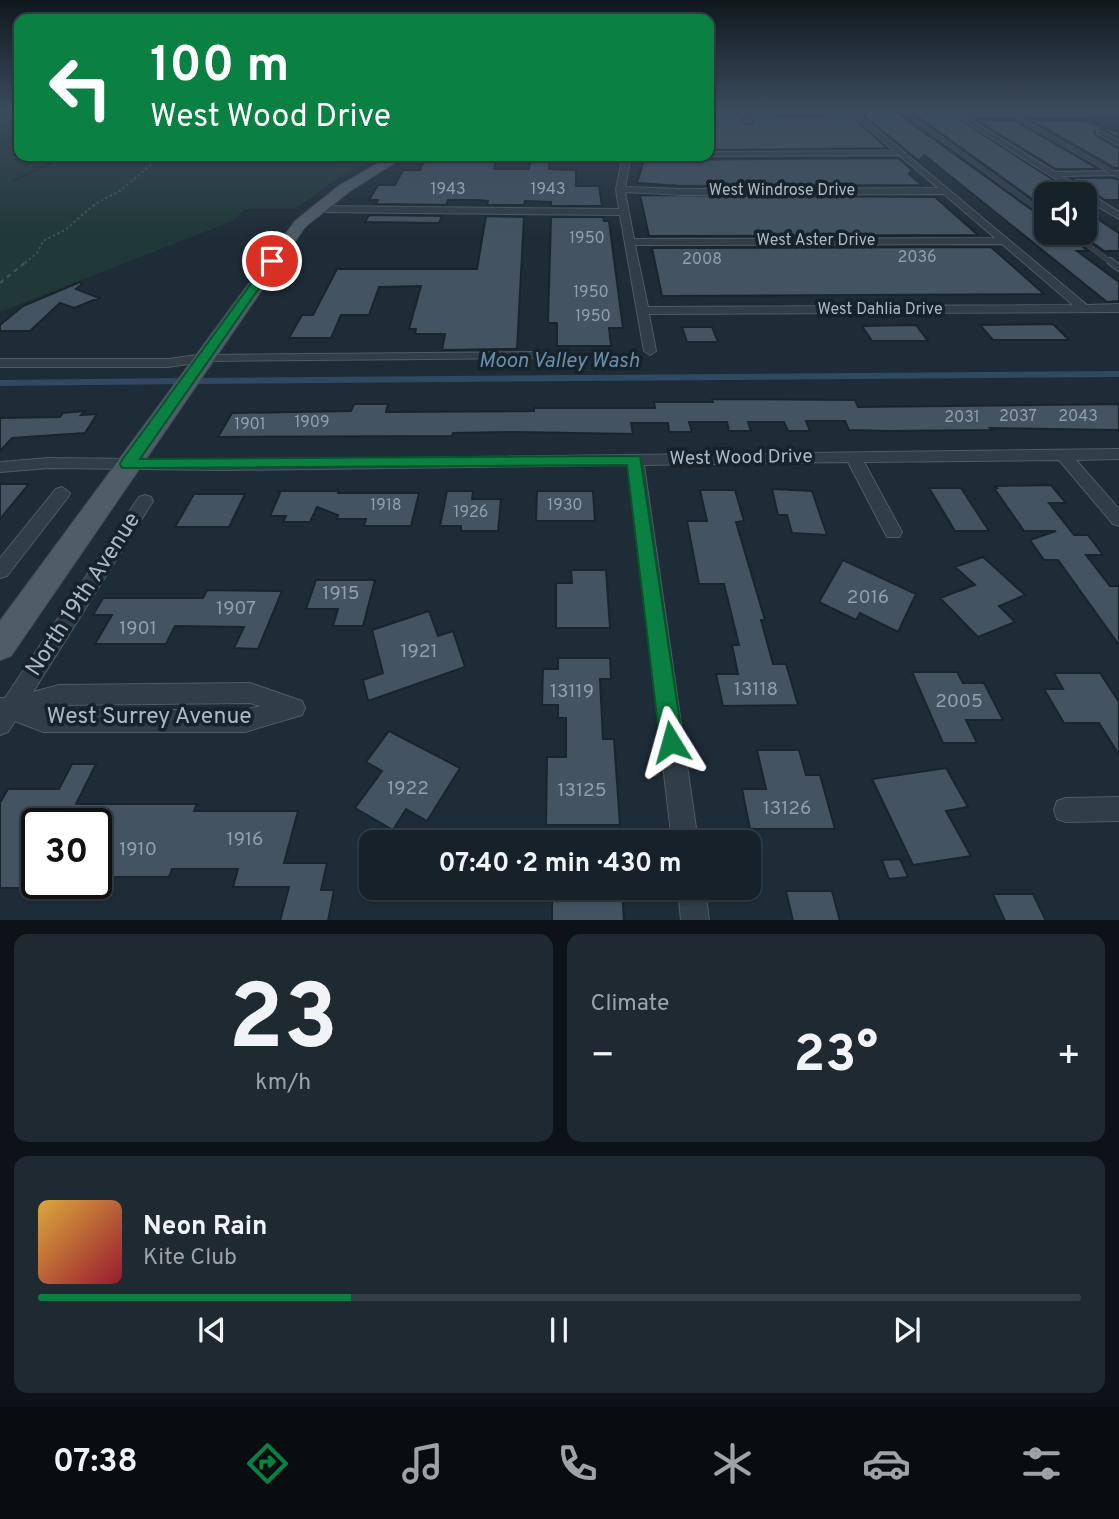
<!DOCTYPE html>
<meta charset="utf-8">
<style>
body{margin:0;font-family:Overpass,sans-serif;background:#1f2931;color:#f1f3f6;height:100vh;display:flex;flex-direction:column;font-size:26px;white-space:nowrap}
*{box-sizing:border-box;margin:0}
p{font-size:23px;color:#9ea3a8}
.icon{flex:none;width:38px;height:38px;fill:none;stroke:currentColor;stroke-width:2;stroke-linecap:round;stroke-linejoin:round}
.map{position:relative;height:920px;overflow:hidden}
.sheet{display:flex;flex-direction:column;gap:14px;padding:14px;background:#0c1217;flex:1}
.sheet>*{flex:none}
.hud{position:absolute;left:14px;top:14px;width:700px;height:147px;border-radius:14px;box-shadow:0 2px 5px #0004,0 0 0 2px #353e46;background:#0b8043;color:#fff;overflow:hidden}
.buttons{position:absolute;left:1034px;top:182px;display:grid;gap:14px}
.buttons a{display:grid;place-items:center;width:63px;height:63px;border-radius:14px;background:#162129;box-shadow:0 2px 5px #0004,0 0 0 2px #353e46;font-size:35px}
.speed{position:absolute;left:21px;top:808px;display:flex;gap:14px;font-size:35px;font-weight:700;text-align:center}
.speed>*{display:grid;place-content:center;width:91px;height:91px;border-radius:50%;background:#162129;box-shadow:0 2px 5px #0004,0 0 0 2px #353e46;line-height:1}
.speed .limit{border:4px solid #111;border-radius:10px;background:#fff;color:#111}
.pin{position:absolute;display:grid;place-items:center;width:60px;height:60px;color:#fff;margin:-30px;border:4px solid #fff;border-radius:50%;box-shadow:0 2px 7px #0007}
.me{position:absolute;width:77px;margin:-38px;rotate:352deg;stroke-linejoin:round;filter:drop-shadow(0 0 5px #0008)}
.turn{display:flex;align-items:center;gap:24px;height:147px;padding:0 21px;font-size:32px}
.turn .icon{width:91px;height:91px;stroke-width:2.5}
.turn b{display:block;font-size:49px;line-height:60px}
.big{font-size:52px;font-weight:700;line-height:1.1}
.sheet .tile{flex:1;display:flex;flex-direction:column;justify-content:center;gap:10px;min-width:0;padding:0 24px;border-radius:14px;background:#1f2931}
.sheet .dial{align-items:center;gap:0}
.dial b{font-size:91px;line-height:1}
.song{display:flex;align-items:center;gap:21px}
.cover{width:84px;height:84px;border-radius:10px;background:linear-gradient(135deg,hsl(40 70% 55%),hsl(350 70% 35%))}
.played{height:7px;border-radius:4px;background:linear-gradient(90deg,#0b8043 30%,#353e46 30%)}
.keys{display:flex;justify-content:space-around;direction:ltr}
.heat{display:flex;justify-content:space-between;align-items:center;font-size:38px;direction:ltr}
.sheet .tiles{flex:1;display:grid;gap:14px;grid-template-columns:1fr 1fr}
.tile:last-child{grid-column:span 2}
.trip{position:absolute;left:359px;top:830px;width:402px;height:70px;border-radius:14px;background:#162129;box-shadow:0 2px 5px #0004,0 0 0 2px #353e46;font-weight:700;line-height:70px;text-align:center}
.menu{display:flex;height:112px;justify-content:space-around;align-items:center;background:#090d10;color:#9ea3a8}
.menu .icon{width:49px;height:49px}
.menu .active{color:#0b8043}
.menu b{font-size:32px;color:#f1f3f6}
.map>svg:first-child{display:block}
.green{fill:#203837}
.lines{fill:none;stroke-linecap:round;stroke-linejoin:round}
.stream{stroke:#2f4a60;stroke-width:6}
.building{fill:#435361;stroke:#19242d;stroke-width:2}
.lane-far2-casing{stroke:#4f5b65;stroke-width:4.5}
.lane-far1-casing{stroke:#4f5b65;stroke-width:5}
.lane-casing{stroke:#4f5b65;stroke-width:8}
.street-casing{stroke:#4f5b65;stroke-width:2}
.primary-casing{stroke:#3e4953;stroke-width:2}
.path-far1{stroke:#3d5454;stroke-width:2;stroke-dasharray:2.5 2.5;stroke-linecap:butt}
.path{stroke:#3d5454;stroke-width:2.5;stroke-dasharray:4.5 4.5;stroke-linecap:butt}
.lane-far2{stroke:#313d47;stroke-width:3.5}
.lane-far1{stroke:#313d47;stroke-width:4.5}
.lane{stroke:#313d47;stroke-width:6}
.street{fill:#313d47;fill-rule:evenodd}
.primary{fill:#4f5d68;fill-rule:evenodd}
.route{fill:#0b8043;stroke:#07532c;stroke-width:2}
.labels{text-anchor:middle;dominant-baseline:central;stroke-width:7;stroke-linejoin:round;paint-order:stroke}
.number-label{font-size:16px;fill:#919fac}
.far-street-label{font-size:16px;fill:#abb8c5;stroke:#17222b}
.street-label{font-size:19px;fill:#abb8c5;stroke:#17222b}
.near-number-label{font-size:19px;fill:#919fac}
.water-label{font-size:21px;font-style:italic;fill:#698eab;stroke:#17222b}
.near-street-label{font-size:23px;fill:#abb8c5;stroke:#17222b}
</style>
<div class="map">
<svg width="1119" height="921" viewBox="0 0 1119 921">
<rect width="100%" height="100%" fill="#1e2c37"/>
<path class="green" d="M0,109H19V156H63L12,180V183L69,156H378L336,180L295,209H244L235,220L0,312Z"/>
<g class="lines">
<path class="stream" d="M193,381L1119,374
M0,383L183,381"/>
</g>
<path class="building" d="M709,109H733L747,125L754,122L745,109H771L781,118H825L817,109H844L887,148L709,150Z
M856,109H896L897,113L1046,220V233H1066L1088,251H1077L1119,282V301L1107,302L924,155L919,161Z
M907,109H944L1075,194H1046V209Z
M976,120H1014L1098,169H1056Z
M1031,120H1079L1119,132V138L1102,129L1094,131L1096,135L1119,149V168H1115Z
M427,156H497L494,169H529L531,156H550L549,169L576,170V186H599L602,206H551V202L525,201L524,205H487L488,201L478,200H448L446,205L376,204L378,200H369L378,185H395L403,170H420Z
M898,158L912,170L909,174L922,185L682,186L637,183L644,160Z
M1071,178H1113L1119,180V200H1105Z
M640,195L935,197L978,235L649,236Z
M1085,211L1119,233V251H1104L1079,233H1085Z
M369,215L442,216L439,223L365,222Z
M486,216L524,217L517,349L442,350L445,334H415L416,329H409L421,286L379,287L369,315H341L331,338H289L302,315H313L337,269H477Z
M551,217H603L604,221H609L623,328H609L611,346H557V323H548Z
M991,247L1044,294L662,296L652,248Z
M80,282L82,284L76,289L99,298L74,308L60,303L30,331H0V325L23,306Z
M1053,324L1069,340H993L980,325Z
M916,325L928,341H872L862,326Z
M682,327H712L718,342H687Z
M712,399L855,400L858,407L1119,404V430L990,428L992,430L889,431L849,430L845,421H806L810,431H788L784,422H748L751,431H729L727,422H689L692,432H669L668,423H631L633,434L513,432L453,433L452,436L218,437L232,413L351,411L354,404H388L386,412L534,411V408H655L654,402H713Z
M85,411L81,415L97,414L85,433L12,438L0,451V418L60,417L63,413Z
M0,484H29L0,519Z
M1051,485L1066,503H1049L1074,535H1088L1103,555H1086L1110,586H1119V645L1058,560H1044L1030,540L1056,531H1024L994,488H997L995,486Z
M929,488H961L989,531H955Z
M772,489L812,491L827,535L792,533L787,515H778Z
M700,490H735L744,521L736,522L765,620H761L773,664H786L798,705L723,706L716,674H738L732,645H739L724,584H699L687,521H707Z
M278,491H339L338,493H419L411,526H364L366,519H337L338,515L317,507L310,522H283L286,516H270L280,493Z
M447,491H473L472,499H501L498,531H461V526H440Z
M537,491H593L595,521H536Z
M194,494H245L229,527H175Z
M983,557L1025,595L999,606L1015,622L978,637L940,598L975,585L955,567Z
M843,560L916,594L898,632L860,613L856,620L819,602Z
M571,570H606L610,628H556V583H572Z
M316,580H375L363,626H333L338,609H306Z
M207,590L282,591L258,649L234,648L244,627L175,626L166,644H95L112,615H93L103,598H203Z
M429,611L438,636L453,631L465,667L368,701L363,680L383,673L372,630Z
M558,658H610L611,679H600L603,739H614L620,825H546L547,757H566V718H558V705H542L543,669H558Z
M912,672H957L963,683H984L1003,720H966L977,743H943Z
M1054,673H1100L1119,702V755L1099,723H1064L1044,689H1063Z
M389,731L460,768L427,821L406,809L393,830L355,808L382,771L366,762Z
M757,750H799L806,775H820L835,829H750L742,789H766Z
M72,764H96L76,804H197L194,811H298L284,863H327L321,890H334L328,921H280L289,887H233L238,869H172L169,877H96V824H37V880L33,888H0V803L8,789H59Z
M946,768L968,807L946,811L971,856L913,865L872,779Z
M900,859L908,877L889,879L882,860Z
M552,887H622L624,921H552Z
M786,891H832L840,921H793Z
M993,894H1033L1046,921H1005Z"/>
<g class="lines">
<defs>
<path id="lane-far2" d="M900,109L994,177
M960,116L1119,115
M1017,117L1119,176"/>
<path id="lane-far1" d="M991,175L1046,215
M1071,233L1112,263"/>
<path id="lane" d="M1110,261L1119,268
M207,358L540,355"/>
<path id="street" d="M736,109H742L751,122H747Z
M846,109H852L1087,305L1119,304V312L649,314L656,351L650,355L644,351L620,215L318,212L313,209L318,206L619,209L616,189L623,156H631L625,187L682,189L938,188L899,155L709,156H707L709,152L894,151ZM625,192L682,195L944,194L995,238L634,239ZM1002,244L1073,305L648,307L635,245Z
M946,109H953L1055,172L1119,171V175L1062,176L1119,212V219L1085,199V194H1079Z
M1097,131H1101L1119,141V146L1097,133Z
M204,354L209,355V361L168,367H0V359H168Z
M1119,449V459L1076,460L1119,509V526L1113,524L1059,460L864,462L902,532L899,537H887L848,462L644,465L698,842H672L628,465L225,470L49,468L0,472V462L49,458L225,460Z
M62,487L70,493L68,497L7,576L0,578V558L56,489Z
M145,495L151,497L153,501L33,692L59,685L250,683L302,701L305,708L302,715L245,732H43L15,721L8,732L0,735V698H5L139,497ZM250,703L260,706L245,710H42L59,705Z
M1119,797V821L1066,822L1057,819L1054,810L1057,801L1066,798Z
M678,887H705L709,921H681Z"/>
<path id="primary" d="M391,156H405L350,191L305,227L11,656L0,660V621L295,221L340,185Z"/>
</defs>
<use href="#lane-far2" class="lane-far2-casing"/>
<use href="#lane-far1" class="lane-far1-casing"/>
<use href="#lane" class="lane-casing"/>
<use href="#street" class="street-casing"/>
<use href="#primary" class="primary-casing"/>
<path class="path-far1" d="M25,263L37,253L43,241L65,230L95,204L120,191L161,156"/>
<path class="path" d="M0,283L27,261"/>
<use href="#lane-far2" class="lane-far2"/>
<use href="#lane-far1" class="lane-far1"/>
<use href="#lane" class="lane"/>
<use href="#street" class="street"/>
<use href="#primary" class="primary"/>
</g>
<linearGradient id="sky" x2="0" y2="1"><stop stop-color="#10181e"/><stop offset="0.46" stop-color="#3b4b5e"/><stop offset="1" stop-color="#3b4b5e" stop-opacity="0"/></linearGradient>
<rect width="1119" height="237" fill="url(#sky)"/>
<path class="route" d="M272,258L278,261L140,459L640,456L683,742L680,750L671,754L663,750L660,742L627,465L122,468L120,464L122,460L269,259Z"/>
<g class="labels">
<g class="number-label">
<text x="448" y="190">1943</text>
<text x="548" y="190">1943</text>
<text x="587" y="239">1950</text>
<text x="917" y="258">2036</text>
<text x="702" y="260">2008</text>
<text x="591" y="293">1950</text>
<text x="593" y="317">1950</text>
<text x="1018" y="417">2037</text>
<text x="1078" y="417">2043</text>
<text x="962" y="418">2031</text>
<text x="312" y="423">1909</text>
<text x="250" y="425">1901</text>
<text x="386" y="506">1918</text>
<text x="565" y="506">1930</text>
<text x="471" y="513">1926</text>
</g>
<g class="far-street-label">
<text x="782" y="191">West Windrose Drive</text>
<text x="816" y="241">West Aster Drive</text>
<text x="880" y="310">West Dahlia Drive</text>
</g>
<g class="street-label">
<text transform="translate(741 458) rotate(-1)">West Wood Drive</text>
</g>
<g class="near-number-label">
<text x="341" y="594">1915</text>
<text x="868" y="598">2016</text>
<text x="236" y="609">1907</text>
<text x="138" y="629">1901</text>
<text x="419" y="652">1921</text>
<text x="756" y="690">13118</text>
<text x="572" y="692">13119</text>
<text x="959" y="702">2005</text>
<text x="408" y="789">1922</text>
<text x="582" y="791">13125</text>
<text x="787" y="809">13126</text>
<text x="245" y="840">1916</text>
<text x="138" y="850">1910</text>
</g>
<g class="water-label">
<text x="559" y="361">Moon Valley Wash</text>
</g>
<g class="near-street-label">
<text transform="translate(84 595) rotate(-57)">North 19th Avenue</text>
<text x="149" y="717">West Surrey Avenue</text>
</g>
</g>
</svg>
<div class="buttons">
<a><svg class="icon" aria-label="sound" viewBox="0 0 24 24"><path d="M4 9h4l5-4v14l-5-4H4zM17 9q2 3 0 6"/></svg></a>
</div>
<div class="speed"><div class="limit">30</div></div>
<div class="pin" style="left:272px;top:261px;background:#d93025"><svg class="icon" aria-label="arrive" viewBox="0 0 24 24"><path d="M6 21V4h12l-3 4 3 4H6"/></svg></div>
<svg class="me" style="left:671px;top:742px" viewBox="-20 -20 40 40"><path d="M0-17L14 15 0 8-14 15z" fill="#0b8043" stroke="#fff" stroke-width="4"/></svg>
<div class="trip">07:40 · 2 min · 430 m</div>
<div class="hud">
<div class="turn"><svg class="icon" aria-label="left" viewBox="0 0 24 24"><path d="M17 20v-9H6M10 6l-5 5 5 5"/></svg><div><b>100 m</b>West Wood Drive</div></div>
</div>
</div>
<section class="sheet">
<div class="tiles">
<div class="tile dial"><b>23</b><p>km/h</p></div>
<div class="tile"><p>Climate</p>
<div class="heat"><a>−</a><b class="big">23°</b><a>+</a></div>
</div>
<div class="tile">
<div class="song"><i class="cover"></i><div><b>Neon Rain</b><p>Kite Club</p></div></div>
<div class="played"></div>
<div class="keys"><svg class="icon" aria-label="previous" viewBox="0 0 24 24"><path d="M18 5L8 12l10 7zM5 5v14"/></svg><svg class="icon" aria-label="pause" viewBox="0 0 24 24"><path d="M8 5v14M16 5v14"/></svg><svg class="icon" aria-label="next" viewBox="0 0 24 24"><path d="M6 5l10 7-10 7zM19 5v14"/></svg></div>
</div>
</div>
</section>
<nav class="menu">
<b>07:38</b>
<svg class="icon active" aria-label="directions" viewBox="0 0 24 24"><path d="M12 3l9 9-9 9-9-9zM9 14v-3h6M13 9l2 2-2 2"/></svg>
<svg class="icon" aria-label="music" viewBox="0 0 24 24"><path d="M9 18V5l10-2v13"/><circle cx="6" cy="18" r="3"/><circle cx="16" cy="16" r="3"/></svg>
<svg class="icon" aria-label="phone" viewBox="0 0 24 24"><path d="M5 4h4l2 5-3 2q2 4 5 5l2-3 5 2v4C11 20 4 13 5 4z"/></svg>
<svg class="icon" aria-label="climate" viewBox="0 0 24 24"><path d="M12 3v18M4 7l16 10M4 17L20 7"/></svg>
<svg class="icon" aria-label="car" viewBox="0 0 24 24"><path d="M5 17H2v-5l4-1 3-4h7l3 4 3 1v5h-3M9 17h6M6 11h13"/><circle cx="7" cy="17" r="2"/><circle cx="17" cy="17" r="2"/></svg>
<svg class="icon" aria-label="filters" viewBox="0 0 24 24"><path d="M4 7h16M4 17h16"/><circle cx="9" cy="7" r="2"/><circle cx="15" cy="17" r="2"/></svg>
</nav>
